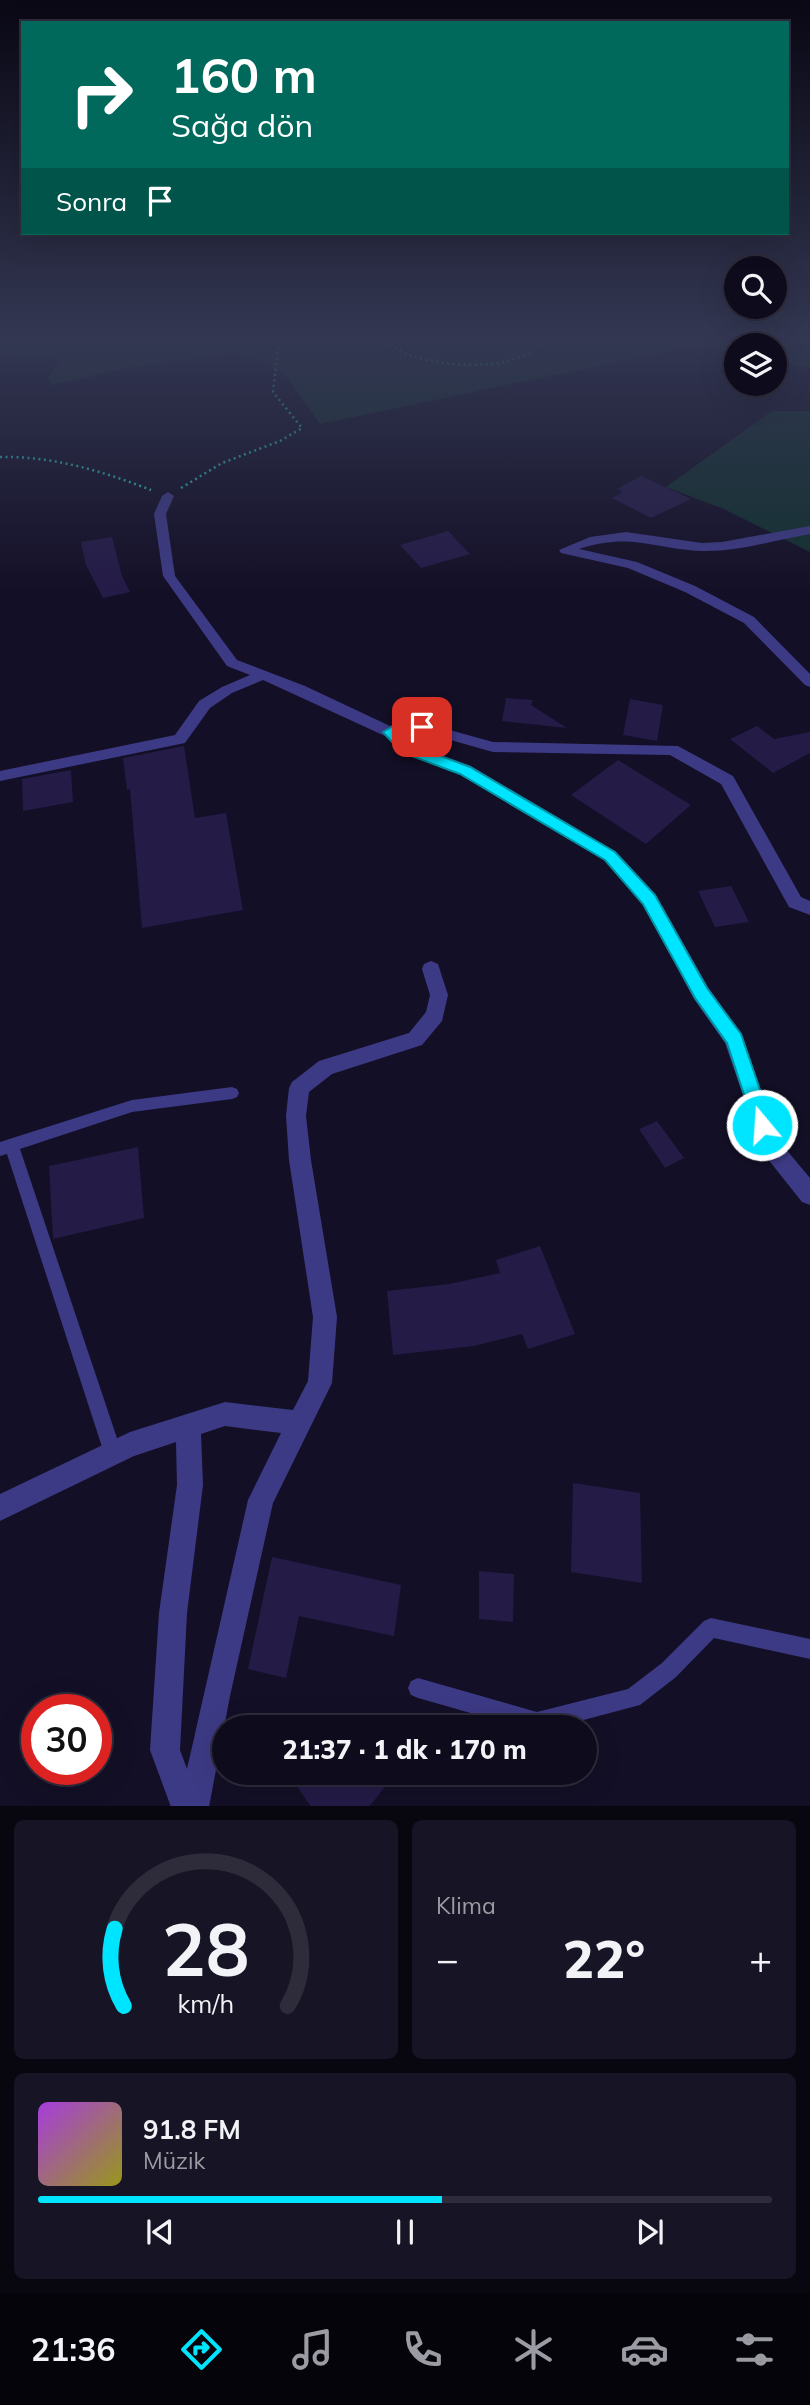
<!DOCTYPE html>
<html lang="tr">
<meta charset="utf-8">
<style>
body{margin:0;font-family:Mulish,sans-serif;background:#171425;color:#f1f3f6;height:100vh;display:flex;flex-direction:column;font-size:26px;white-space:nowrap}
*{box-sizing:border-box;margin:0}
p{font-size:23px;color:#9b9ba3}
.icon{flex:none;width:38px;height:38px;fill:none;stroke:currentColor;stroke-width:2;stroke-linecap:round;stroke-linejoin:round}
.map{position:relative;height:1806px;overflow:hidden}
.panel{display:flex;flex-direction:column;gap:14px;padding:14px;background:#08060f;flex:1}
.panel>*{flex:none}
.hud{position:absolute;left:21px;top:21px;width:768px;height:214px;border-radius:0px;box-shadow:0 7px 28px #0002,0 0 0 2px #2e2b3b;background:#00695c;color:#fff;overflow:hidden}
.fabs{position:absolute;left:724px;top:256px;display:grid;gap:14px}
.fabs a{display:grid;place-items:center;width:63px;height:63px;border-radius:50%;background:#0e0b1c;box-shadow:0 7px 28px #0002,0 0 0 2px #2e2b3b;font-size:35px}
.speed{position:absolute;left:21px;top:1694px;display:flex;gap:14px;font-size:35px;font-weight:700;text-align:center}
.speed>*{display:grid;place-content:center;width:91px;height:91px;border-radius:50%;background:#0e0b1c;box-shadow:0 7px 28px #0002,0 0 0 2px #2e2b3b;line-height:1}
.speed .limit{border:10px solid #d22;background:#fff;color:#111}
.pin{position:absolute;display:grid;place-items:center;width:60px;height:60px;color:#fff;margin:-30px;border-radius:14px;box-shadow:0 4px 10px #0006}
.me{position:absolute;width:77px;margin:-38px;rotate:342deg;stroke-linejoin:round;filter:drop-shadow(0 0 5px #0008)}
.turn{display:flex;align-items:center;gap:24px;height:147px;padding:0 35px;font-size:32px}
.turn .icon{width:91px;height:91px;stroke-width:2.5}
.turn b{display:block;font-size:49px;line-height:60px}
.then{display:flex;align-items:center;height:66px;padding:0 35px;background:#0003;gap:14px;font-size:26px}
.big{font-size:52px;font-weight:800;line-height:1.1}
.panel .widget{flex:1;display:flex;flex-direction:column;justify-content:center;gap:10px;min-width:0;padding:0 24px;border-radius:10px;background:#171425}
.panel .dial{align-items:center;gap:0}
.dial svg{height:182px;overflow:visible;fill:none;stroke:#2e2b3b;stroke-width:7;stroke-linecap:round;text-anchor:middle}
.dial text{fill:#f1f3f6;stroke:none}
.song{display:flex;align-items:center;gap:21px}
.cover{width:84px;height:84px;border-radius:10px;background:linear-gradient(135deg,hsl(280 70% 55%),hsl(60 70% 35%))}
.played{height:7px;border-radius:4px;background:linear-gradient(90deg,#00e5ff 55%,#2e2b3b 55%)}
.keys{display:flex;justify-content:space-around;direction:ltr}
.heat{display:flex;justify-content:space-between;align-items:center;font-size:38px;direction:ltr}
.panel .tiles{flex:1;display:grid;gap:14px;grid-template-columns:1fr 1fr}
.widget:last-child{grid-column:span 2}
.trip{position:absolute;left:212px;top:1715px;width:385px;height:70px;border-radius:35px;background:#0e0b1c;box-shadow:0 7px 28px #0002,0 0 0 2px #2e2b3b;font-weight:800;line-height:70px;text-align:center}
.tabs{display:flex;height:112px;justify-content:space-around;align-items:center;background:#06040b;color:#9b9ba3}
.tabs .icon{width:49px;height:49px}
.tabs .on{color:#00e5ff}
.tabs b{font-size:32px;color:#f1f3f6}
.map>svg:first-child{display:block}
.green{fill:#12302f}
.building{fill:#241b47}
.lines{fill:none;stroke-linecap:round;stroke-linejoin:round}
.path{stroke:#2fb8b0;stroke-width:2.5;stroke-dasharray:2 3.5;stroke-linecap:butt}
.lane{fill:#3d3a85;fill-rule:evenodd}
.street{fill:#3d3a85;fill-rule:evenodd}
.route{fill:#00e5ff;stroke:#0095a6;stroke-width:2}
</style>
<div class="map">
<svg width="810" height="1807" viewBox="0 0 810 1807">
<rect width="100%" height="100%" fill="#130f26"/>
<path class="green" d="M0,341H810V368L775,361V345H737V354L694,346L320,424L282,371L236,352L132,367L51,385L48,377L62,359L0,354Z
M772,411H810V552L724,509L666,487Z"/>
<path class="building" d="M641,476L691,499L651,518L612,498L623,492L617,489Z
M448,531L470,554L421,568L400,545Z
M112,537L122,576L130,592L103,598L86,565L81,542Z
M506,698L533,700L531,705L567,728L502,721Z
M630,699L663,705L657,741L623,735Z
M757,726L774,739L810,732V753L773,773L730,739Z
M184,746L195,818L226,813L243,910L142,928L130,789L127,790L123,758Z
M618,760L691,805L646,844L571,795Z
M71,770L73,802L23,811L22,779Z
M731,886L749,922L715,927L698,891Z
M657,1121L684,1158L665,1168L639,1129Z
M138,1147L144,1218L53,1239L49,1166Z
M540,1246L575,1334L528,1349L522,1334L474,1346L393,1355L387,1291L449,1284L500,1273L496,1260Z
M573,1483L640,1493L642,1583L571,1572Z
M272,1557L401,1585L394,1636L299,1616L286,1678L248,1669Z
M479,1571L514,1574L513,1622L479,1619Z
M288,1773H396L369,1807H311Z"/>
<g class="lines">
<path class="path" d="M386,341C412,365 479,370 512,360C525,356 535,348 546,341
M0,457C53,456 102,471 151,490
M181,488L222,463L280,441L302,428L273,392L279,341"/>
<path class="lane" d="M232,1087L237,1089L239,1093L237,1097L232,1099L132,1112L20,1149L122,1453L119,1459L113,1462L107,1459L104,1453L7,1154L0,1156V1142L132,1100Z
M711,1618L810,1639V1659L714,1638L676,1677L640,1705L557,1727H520L418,1698L411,1695L408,1688L411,1681L418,1678L537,1712L628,1689L662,1663L704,1621Z"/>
<path class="street" d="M168,492L174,496L166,514L175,576L237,660L305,686L390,726L406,718L493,742L678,746L733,776L801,897L810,901V915L789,907L721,784L670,755L493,752L408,728L400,733L411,744L471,766L616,852L655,894L708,987L741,1034L779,1141L810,1178V1205L802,1202L763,1153L725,1043L694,999L643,904L604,860L459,774L401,752L385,736L263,680L232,693L210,708L185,743L0,781V771L175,735L199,701L222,687L250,675L227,666L163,576L154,514L162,496Z
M810,526V534C776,540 737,552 702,551C654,549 630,532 579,549L637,562L695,586L754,617L810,674V687L805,685L744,623L685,592L628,568L561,553L559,550L590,537L626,532L702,543L722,542Z
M431,961L438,964L448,995L442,1021L422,1045L332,1074L309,1092L306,1116L311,1160L337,1317L332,1383L273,1503L230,1696L209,1807H171L150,1750L159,1613L177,1485L176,1442L134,1456L0,1521V1494L130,1432L225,1402L293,1410L308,1381L313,1317L289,1160L286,1116L289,1088L292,1082L319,1061L409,1033L426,1012L430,995L422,969L424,964ZM225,1426L281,1433L248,1500L187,1769L180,1750L187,1613L203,1485L201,1434Z"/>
</g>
<linearGradient id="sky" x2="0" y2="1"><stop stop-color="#0a0815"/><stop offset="0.57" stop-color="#333752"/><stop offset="1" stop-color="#333752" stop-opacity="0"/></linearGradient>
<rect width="810" height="594" fill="url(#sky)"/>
<path class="route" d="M405,719L427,724L429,727L422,732L407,728L399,733L411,745L470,767L615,852L655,895L707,988L741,1034L772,1125L769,1131L762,1134L756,1131L727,1043L695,998L643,904L605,860L460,774L401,752L383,732Z"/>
</svg>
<div class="fabs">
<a><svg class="icon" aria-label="search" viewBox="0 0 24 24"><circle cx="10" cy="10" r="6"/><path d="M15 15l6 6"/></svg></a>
<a><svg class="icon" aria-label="layers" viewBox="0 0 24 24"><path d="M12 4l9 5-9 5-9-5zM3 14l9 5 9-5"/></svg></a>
</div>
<div class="speed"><div class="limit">30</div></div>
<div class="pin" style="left:422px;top:727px;background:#d93025"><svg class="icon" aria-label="arrive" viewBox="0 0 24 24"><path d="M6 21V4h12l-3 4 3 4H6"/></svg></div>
<svg class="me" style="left:762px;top:1125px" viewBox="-20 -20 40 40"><circle r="17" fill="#00e5ff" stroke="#fff" stroke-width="3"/><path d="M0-11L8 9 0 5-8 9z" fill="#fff"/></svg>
<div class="trip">21:37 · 1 dk · 170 m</div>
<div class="hud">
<div class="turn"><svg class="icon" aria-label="right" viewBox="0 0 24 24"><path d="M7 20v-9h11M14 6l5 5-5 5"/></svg><div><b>160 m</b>Sağa dön</div></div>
<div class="then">Sonra<svg class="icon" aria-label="arrive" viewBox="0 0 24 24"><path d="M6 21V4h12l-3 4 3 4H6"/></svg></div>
</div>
</div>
<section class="panel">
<div class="tiles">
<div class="widget dial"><svg viewBox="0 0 100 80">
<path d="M14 69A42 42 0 1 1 86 69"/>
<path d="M14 69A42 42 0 0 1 10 35" stroke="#00e5ff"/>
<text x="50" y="56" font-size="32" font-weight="700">28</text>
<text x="50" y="72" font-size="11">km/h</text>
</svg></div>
<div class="widget"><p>Klima</p>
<div class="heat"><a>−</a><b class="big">22°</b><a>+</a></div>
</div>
<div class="widget">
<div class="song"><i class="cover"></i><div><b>91.8 FM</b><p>Müzik</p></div></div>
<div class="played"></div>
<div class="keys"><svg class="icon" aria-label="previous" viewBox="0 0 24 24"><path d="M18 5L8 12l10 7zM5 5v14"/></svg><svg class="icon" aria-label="pause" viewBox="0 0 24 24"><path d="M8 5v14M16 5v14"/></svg><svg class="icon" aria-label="next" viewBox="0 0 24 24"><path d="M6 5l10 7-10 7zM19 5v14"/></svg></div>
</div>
</div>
</section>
<nav class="tabs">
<b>21:36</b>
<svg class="icon on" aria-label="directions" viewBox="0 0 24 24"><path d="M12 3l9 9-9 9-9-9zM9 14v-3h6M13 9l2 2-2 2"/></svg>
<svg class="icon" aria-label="music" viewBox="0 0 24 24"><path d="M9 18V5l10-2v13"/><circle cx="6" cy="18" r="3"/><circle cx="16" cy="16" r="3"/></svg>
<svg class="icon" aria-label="phone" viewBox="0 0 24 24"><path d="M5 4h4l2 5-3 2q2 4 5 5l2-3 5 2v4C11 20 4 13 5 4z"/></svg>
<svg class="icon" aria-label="climate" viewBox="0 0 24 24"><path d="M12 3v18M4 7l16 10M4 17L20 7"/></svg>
<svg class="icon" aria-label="car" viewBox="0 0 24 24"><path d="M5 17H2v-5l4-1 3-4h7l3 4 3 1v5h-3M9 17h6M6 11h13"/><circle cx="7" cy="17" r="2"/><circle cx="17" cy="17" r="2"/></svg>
<svg class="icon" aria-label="filters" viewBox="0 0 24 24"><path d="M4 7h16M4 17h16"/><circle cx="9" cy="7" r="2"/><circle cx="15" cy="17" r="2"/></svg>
</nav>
